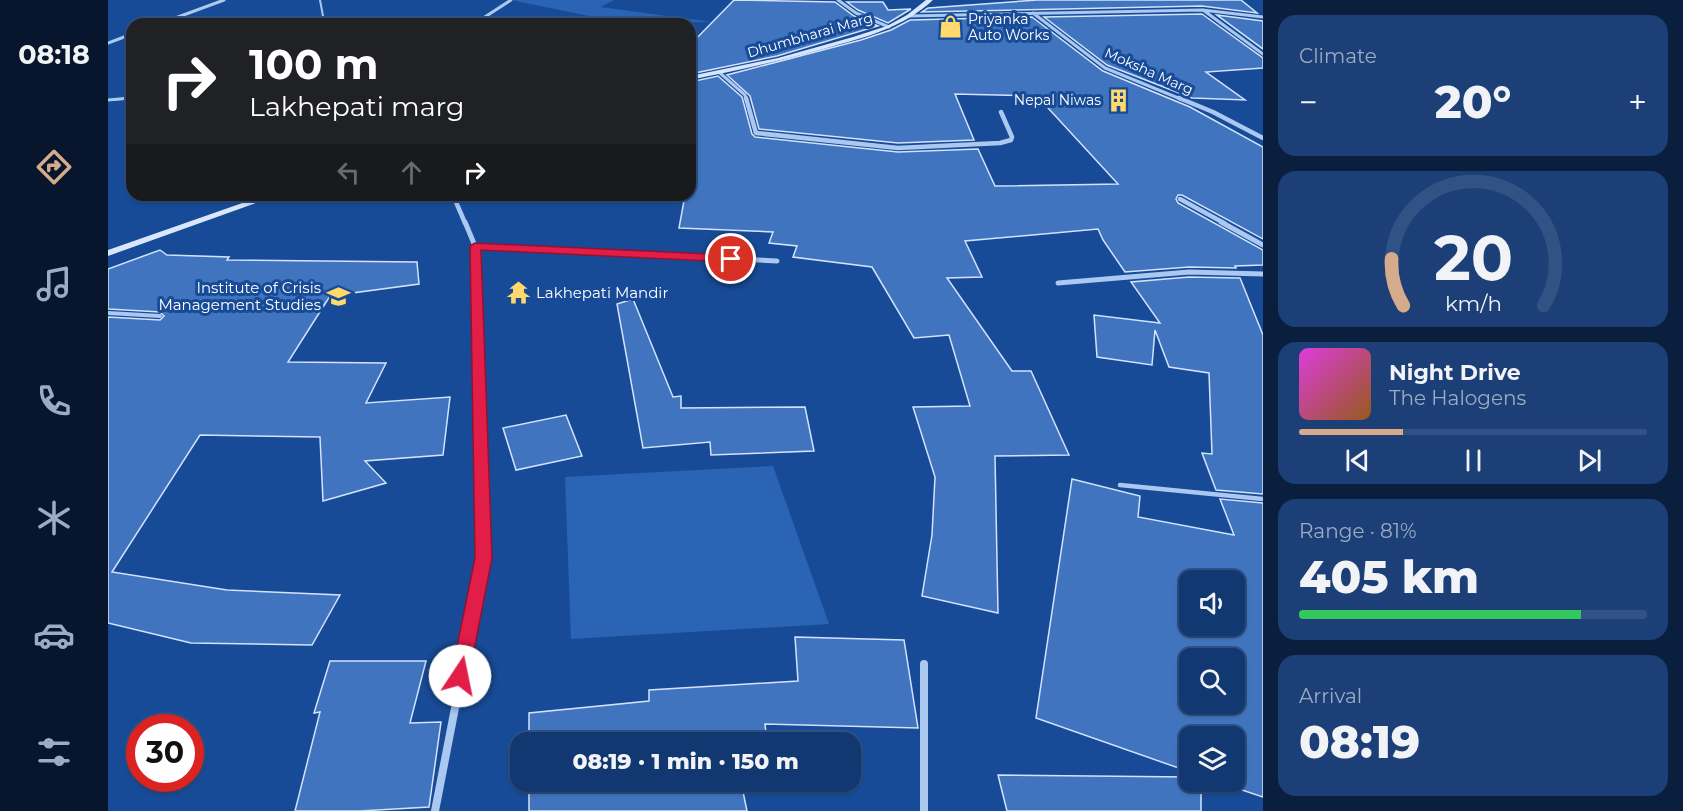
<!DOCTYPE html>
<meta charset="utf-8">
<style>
body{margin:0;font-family:Montserrat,sans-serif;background:#1b3f76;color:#f1f3f6;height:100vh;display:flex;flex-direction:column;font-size:22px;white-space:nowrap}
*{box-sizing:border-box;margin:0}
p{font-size:20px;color:#9cacc3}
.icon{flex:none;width:33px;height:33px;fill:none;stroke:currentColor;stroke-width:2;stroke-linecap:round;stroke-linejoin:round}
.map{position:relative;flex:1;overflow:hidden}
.details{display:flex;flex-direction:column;gap:15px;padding:15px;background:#0a1f3e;width:420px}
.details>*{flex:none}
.top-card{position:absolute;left:18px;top:18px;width:570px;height:183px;border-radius:18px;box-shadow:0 2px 4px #0004,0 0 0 2px #315284;background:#202124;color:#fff;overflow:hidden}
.controls{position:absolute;left:1071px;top:570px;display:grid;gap:12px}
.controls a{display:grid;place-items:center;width:66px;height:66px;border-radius:12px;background:#123871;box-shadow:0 2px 4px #0004,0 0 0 2px #315284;font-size:30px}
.speed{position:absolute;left:18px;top:714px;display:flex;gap:12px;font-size:30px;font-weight:700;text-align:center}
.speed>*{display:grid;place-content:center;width:78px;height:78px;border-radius:50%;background:#123871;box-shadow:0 2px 4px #0004,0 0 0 2px #315284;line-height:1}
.speed .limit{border:9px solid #d22;background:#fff;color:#111}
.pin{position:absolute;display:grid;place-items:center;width:51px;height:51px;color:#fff;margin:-26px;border:3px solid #fff;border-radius:50%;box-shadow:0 2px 6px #0007}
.me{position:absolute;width:66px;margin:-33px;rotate:11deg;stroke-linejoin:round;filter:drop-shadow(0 0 4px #0008)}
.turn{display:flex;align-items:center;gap:21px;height:126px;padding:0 24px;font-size:27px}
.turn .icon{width:78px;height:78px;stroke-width:2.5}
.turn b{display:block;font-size:42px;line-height:51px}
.lanes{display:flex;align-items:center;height:57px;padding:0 24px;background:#0003;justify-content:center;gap:30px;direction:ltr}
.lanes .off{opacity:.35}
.big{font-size:45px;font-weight:800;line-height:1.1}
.details .card{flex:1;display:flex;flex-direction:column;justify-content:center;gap:9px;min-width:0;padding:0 21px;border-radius:18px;background:#1b3f76}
.details .dial{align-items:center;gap:0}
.dial svg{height:156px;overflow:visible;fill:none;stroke:#315284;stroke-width:7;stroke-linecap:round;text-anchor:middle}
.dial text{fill:#f1f3f6;stroke:none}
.song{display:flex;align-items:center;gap:18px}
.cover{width:72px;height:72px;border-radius:9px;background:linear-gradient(135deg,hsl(300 70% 55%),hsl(30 70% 35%))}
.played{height:6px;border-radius:3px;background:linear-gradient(90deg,#d6ab8b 30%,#315284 30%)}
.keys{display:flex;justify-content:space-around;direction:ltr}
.heat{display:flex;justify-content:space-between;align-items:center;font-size:33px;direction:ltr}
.charge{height:9px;border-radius:4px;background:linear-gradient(90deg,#34c759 81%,#315284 0)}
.trip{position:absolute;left:402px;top:732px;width:351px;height:60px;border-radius:18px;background:#123871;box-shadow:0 2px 4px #0004,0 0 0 2px #315284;font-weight:800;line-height:60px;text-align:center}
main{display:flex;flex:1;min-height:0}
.menu{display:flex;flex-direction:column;width:108px;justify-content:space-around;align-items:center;background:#07162d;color:#9cacc3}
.menu .icon{width:42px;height:42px}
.menu .current{color:#d6ab8b}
.menu b{font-size:27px;color:#f1f3f6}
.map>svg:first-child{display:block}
.green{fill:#2b64b5}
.building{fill:#4174be;stroke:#d2e3fc;stroke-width:1.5;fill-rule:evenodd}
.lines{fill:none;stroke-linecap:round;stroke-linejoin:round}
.service-far3{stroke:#abc8f1;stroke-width:2}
.service-far2{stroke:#abc8f1;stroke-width:3}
.service-far1{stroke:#abc8f1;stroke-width:4}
.service{stroke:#abc8f1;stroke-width:4.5}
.minor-far4{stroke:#abc8f1;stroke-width:3}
.minor-far3{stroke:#abc8f1;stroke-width:4.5}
.minor-far2{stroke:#abc8f1;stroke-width:5}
.minor-far1{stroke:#abc8f1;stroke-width:7}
.minor{stroke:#abc8f1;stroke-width:8}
.secondary{fill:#d9e7fc;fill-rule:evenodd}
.route{fill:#e11d48;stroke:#92132f;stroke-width:1.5}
.labels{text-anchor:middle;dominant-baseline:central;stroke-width:6;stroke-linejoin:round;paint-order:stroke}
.far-poi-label{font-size:14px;fill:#fff;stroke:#184b97;text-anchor:start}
.far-street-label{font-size:14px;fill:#fff;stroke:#184b97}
.poi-label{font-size:15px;fill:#fff;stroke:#184b97;text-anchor:end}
</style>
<main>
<nav class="menu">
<b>08:18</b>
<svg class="icon current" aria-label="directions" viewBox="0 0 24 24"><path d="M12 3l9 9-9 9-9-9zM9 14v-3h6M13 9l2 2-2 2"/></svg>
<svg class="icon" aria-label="music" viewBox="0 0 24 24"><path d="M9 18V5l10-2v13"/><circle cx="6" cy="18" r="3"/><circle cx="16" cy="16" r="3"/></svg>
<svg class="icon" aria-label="phone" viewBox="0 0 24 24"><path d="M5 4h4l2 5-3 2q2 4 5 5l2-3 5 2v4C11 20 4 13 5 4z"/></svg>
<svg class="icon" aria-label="climate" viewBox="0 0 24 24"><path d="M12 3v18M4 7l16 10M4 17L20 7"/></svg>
<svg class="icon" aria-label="car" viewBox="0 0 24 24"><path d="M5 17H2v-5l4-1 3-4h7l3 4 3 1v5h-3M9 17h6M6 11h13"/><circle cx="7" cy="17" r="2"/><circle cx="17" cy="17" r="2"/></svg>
<svg class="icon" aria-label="filters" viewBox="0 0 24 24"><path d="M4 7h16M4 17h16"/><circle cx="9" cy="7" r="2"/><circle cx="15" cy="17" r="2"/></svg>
</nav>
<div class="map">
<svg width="1155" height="811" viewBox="0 0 1155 811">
<rect width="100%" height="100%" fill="#184b97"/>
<path class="green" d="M403,0H506L492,7L604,22L475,24L481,16Z
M665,466L721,624L463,639L457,477Z"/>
<path class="building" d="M626,0L727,2L746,16L770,26L669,56L582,74V45Z
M929,0H1133L1149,13L1094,6L814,12L820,8Z
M739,2H775L780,10L803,9L780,23L750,10Z
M1094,14L1155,58V68L1098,72L1137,100L1084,98L999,65L936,17Z
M1109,15L1155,21V49Z
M924,17L995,71L1082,107L1155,147V239L1074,195H1070L1068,199L1070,203L1155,250V265L1127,266L1128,268L1081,267L1017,272L995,240L990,229L857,241L874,277L839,278L904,371H923L961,455L887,456L890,613L814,596L824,535L827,477L805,407L862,406L841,335L806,338L764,267L685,257L689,246L661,243L665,232L571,228L577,195H582V82L610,76L634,97L644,134L647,137L790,152L870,149L887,186L1010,184L929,96L847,94L866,140L790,143L651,129L642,96L619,75L753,40L783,30L802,20Z
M52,250L59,255L121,257L119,260L309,262L311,284L222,296L180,362L278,363L258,403L342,397L335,455L257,461L278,483L215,501L212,437L92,435L4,572L119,590L232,595L204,645L83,643L0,623V317L52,320L56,316L52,312L0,309V269Z
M1081,277L1132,278L1155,335V494L1108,490L1094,453L1104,454L1101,373L1061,367L1047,330L1044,365L989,357L986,315L1052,323L1023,282Z
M525,299L565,397L573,396V408L697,407L706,451L603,455L602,442L535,448L509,304Z
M458,415L474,456L408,470L395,428Z
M964,479L1032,496L1030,517L1126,535L1112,499L1155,503V797L1110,782H1126V736H1082V772L928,718ZM1082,580H1126V626H1082ZM1082,658H1126V704H1082Z
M687,637L796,640L810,728L657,724L659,742H421V713L541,701V690L690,681Z
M222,661H318L302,723L333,722L321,807L252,811H187L212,712L206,713Z
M890,775L1082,777V782H1093V811H899Z
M421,782H633L639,811H421Z"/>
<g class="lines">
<path class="service-far3" d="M212,0L215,16L213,24
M4,100L24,98"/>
<path class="service-far2" d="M0,100L22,98"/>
<path class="service-far1" d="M0,313L52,316"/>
<path class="service" d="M1012,485L1155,499"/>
<path class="minor-far4" d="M730,0L748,13L781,27
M1095,10L1155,54
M925,13L997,68L1075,100
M801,16L1094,10L1155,17
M51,24L116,0
M366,24L403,0
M0,43L24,34
M612,73L637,95L638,100"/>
<path class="minor-far3" d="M638,98L648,133L790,148L892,143L903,140L904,137L893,112
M1071,98L1105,112L1155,138
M345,195L357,223
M1072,199L1116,223"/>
<path class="minor-far2" d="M357,222L367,246L371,378
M1113,222L1155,245
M367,246L669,261
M950,283L1081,272L1155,274"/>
<path class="minor-far1" d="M371,376L376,558L374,571"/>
<path class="minor" d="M816,664V811
M327,811L374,569"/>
<path class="secondary" d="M818,0H825C797,26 762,36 726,46C678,60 631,70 582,80V76L670,58L745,37L779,26L799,15Z
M157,195H170L0,256V250Z"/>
</g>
<path class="route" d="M367,243L623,255L629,259L623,262L373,250L384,558L361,676L358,681L352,683L345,681L343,676L367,558L362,246Z"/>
<defs>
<symbol id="shop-bare" viewBox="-9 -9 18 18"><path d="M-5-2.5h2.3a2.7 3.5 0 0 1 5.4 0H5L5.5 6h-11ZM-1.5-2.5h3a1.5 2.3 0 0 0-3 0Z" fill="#ffd96b" stroke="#184b97" stroke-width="2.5" paint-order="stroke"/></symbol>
<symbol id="building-bare" viewBox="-9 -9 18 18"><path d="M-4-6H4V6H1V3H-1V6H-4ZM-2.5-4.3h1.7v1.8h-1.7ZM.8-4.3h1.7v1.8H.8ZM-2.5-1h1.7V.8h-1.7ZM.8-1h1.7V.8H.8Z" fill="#ffd96b" stroke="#184b97" stroke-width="2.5" paint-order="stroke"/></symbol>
<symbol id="temple-bare" viewBox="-9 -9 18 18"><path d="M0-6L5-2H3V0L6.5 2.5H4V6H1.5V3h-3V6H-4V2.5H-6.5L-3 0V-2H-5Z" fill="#ffd96b" stroke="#184b97" stroke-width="2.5" paint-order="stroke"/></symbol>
<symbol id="university-bare" viewBox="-9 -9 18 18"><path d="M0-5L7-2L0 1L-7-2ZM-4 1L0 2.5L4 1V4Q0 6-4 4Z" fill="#ffd96b" stroke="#184b97" stroke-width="2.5" paint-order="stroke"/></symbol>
</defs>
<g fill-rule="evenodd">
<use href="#shop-bare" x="826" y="10" width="33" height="33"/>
<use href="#building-bare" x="994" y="84" width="33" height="33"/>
<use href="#temple-bare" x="394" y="276" width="33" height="33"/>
<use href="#university-bare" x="214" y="280" width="33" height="33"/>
</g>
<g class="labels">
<g class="far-poi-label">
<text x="860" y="19">Priyanka<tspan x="860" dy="16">Auto Works</tspan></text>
<text x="993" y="100" text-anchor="end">Nepal Niwas</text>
</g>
<g class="far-street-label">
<text transform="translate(702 35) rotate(-16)">Dhumbharai Marg</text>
<text transform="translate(1041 71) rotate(24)">Moksha Marg</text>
</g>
<g class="poi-label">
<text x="213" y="287">Institute of Crisis<tspan x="213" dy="17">Management Studies</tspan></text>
<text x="428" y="292" text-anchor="start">Lakhepati Mandir</text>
</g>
</g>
</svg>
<div class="controls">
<a><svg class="icon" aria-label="sound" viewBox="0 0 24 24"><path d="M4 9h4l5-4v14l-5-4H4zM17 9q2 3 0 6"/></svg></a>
<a><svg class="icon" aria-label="search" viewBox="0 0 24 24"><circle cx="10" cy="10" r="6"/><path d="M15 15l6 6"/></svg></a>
<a><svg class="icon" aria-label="layers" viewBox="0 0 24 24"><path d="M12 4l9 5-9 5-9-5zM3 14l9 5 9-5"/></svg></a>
</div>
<div class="speed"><div class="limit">30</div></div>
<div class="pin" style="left:623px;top:259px;background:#d93025"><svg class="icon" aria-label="arrive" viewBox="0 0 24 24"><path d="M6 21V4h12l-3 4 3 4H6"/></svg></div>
<svg class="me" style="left:352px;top:676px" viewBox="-20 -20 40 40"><circle r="19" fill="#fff"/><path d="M0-13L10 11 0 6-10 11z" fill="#e11d48"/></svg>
<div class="trip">08:19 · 1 min · 150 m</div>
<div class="top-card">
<div class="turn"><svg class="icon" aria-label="right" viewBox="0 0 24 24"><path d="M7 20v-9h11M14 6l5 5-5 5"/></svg><div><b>100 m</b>Lakhepati marg</div></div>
<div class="lanes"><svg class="icon off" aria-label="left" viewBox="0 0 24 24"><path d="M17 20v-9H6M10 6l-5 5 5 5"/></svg><svg class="icon off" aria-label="ahead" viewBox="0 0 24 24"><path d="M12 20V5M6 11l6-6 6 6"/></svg><svg class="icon" aria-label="right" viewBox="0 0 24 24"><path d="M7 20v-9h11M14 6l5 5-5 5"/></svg></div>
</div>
</div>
<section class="details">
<div class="card"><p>Climate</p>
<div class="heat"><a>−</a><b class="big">20°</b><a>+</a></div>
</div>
<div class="card dial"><svg viewBox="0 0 100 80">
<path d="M14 69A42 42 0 1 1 86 69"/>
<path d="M14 69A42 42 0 0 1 8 45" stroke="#d6ab8b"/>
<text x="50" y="56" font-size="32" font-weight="700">20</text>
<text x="50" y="72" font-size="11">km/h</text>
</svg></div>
<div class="card">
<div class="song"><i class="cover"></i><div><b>Night Drive</b><p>The Halogens</p></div></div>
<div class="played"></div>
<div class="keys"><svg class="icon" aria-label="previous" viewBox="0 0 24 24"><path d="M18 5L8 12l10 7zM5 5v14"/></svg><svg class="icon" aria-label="pause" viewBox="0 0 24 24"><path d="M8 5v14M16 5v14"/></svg><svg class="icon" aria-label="next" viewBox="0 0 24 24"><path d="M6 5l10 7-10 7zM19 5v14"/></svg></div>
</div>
<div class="card"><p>Range · 81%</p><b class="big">405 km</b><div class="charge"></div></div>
<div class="card"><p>Arrival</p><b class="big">08:19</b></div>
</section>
</main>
